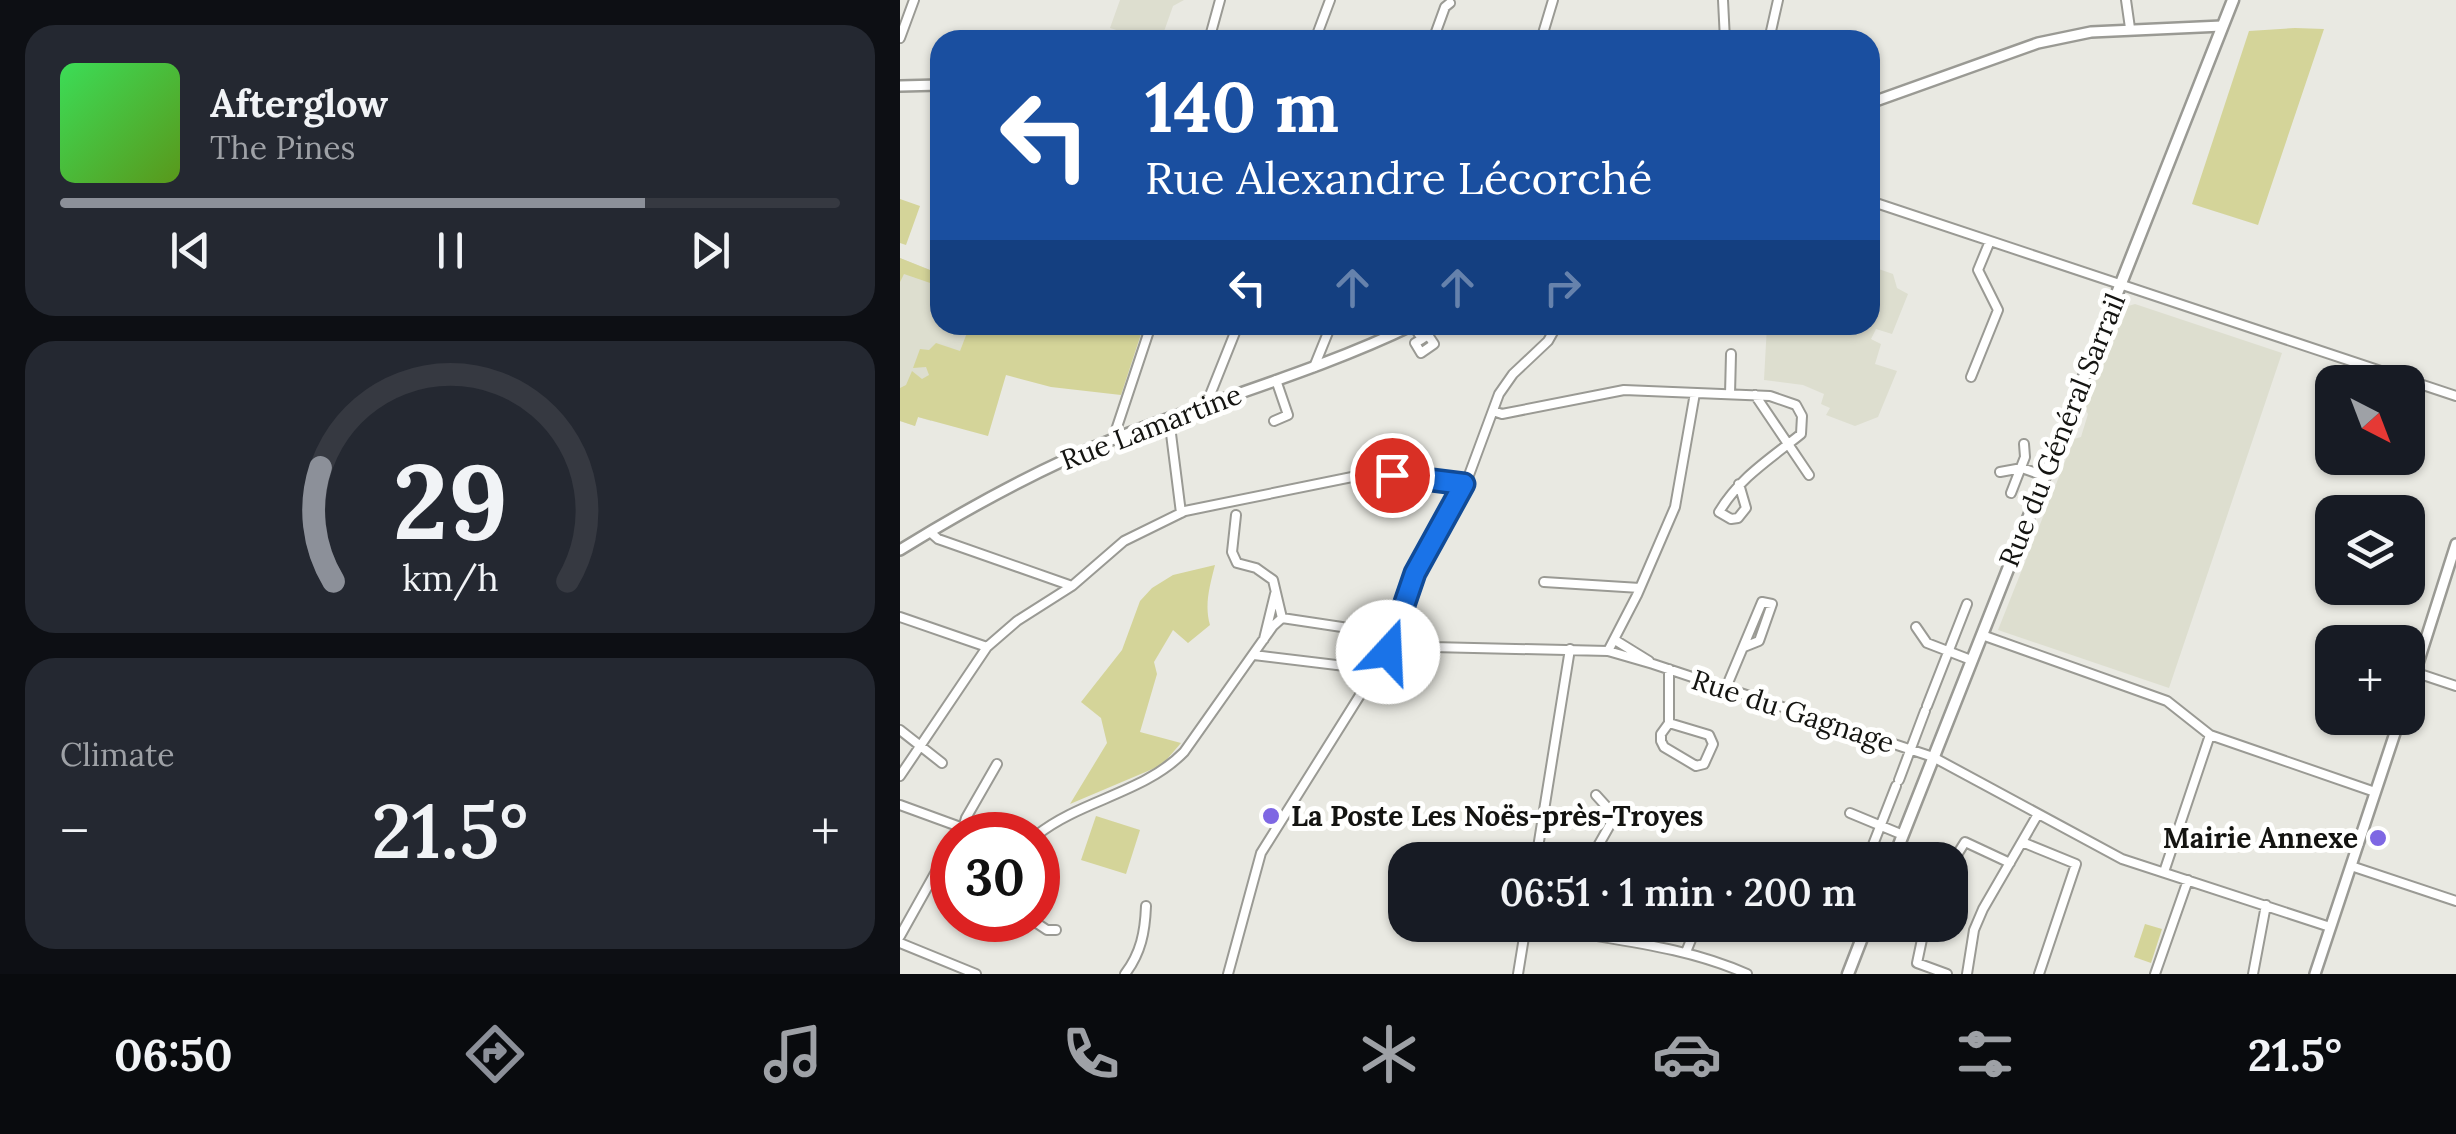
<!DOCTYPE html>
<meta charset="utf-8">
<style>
body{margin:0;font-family:Lora,serif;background:#242831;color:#f1f3f6;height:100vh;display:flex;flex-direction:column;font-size:38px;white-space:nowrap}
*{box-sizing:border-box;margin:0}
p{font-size:32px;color:#9ea1a6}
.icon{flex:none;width:55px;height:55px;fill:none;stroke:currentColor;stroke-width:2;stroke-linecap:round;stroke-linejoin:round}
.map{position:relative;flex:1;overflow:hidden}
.panel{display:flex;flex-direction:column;gap:25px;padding:25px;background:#0d0f14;width:900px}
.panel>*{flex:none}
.hud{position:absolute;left:30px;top:30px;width:950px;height:305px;border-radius:30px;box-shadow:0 2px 8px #0004;background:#1a4fa0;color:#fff;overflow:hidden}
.needle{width:65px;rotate:138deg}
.controls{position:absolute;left:1415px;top:365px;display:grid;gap:20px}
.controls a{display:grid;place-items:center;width:110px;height:110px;border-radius:20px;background:#171b24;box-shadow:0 2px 8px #0004;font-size:50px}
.speed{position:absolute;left:30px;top:812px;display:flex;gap:20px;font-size:50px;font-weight:700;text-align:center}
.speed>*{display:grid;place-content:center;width:130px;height:130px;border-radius:50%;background:#171b24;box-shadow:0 2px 8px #0004;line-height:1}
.speed .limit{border:15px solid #d22;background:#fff;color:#111}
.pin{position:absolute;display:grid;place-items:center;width:85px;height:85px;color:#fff;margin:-42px;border:5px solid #fff;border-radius:50%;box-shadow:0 2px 10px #0007}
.me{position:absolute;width:110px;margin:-55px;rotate:20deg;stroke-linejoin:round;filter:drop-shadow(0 0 8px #0008)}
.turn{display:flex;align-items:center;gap:35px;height:210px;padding:0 50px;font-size:45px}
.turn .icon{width:130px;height:130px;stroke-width:2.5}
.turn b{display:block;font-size:70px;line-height:85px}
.lanes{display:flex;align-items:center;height:95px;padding:0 50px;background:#0003;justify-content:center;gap:50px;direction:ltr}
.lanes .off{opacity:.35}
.big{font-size:75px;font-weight:600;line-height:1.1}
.panel .card{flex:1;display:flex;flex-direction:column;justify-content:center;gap:15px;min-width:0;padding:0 35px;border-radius:30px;background:#242831}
.panel .dial{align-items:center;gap:0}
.dial svg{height:260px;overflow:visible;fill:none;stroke:#363941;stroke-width:7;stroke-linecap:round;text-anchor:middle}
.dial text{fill:#f1f3f6;stroke:none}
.song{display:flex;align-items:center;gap:30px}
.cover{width:120px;height:120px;border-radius:15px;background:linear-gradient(135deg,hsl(130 70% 55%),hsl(90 70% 35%))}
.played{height:10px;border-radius:5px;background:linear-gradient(90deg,#8c9099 75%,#363941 75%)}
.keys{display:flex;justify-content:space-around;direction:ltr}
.heat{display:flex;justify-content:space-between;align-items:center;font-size:55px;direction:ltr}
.trip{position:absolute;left:488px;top:842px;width:580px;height:100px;border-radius:30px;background:#171b24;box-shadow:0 2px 8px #0004;font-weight:600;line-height:100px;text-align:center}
.menu{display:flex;height:160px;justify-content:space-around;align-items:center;background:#090b0e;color:#9ea1a6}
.menu .icon{width:70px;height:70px}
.menu .active{color:#8c9099}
.menu b{font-size:45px;color:#f1f3f6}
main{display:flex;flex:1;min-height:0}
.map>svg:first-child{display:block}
.built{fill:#dddecf}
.green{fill:#d4d499}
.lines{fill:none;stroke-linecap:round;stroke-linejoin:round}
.minor-casing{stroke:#9a9a94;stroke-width:12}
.tertiary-casing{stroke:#9a9a94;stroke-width:14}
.secondary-casing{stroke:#9a9a94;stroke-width:15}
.minor{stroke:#fff;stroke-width:8}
.tertiary{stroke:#fff;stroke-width:9}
.secondary{stroke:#fff;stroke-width:10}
.route-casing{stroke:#114b97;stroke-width:25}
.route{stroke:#1a73e8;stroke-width:18}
.poi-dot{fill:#7e67e3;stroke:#fffffe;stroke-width:4}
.labels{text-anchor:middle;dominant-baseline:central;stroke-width:10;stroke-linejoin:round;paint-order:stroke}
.street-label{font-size:28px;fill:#141411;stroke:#fffffe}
.poi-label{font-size:28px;font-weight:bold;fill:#141411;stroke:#fffffe;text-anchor:start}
</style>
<main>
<section class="panel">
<div class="card">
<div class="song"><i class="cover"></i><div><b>Afterglow</b><p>The Pines</p></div></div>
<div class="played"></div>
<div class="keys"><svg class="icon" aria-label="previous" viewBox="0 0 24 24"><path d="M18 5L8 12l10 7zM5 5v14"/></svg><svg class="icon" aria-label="pause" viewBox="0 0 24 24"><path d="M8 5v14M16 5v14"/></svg><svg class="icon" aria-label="next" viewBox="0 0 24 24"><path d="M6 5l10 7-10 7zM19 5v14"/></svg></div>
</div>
<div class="card dial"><svg viewBox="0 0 100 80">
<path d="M14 69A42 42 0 1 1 86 69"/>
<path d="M14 69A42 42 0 0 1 10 34" stroke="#8c9099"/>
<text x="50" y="56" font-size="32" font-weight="700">29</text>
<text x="50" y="72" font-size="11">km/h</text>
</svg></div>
<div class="card"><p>Climate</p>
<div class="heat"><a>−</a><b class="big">21.5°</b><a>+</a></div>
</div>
</section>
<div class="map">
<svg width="1556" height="974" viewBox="0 0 1556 974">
<rect width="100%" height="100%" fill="#e9e9e2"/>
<path class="built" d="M220,0H284L273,6L261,40H248L210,28Z
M0,258L40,274V325H76L31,421L18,417L15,426L0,421Z
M970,266L993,274L997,288L1008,294L992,334L976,329L971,339L981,344L975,364L997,371L978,417L955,426L926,415L930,408L921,404L924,394L903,385L864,380L867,325H970Z
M1235,304L1382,353L1269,688L1098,630L1174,439L1181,437L1188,414L1185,409L1225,307Z"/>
<path class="green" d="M1395,28L1424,29L1358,225L1292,204L1349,31Z
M0,199L20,206L6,245L0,243Z
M0,258L40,274V281L36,285L4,274L0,282Z
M70,325H244L221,395L151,387L106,375L88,436L18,417L15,426L0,421V388L6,385L12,371L22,379L29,375L26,367L13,368L20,349L29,350L36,343L60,351Z
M315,565C310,585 304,605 310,625L288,643L273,630L254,662L257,674L240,732L281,743L262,765L170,804L207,743L201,718L181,702L222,650L240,601L252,588L273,575Z
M196,816L240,830L226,874L181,860Z
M1245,924L1262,929L1251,963L1234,957Z"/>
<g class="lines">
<defs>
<path id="minor" d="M823,0L825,40
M1226,0L1230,28
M0,38L14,0
M309,40L320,0
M415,40L430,0
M533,40L545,7L550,3
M641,40L653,0
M798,40L825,38
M869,40L878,0
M970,201L1556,396
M513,325L522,339L528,335L534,344L521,353L515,343L522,339
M414,367L431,325
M1071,377L1098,310L1078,270L1090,241
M830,394L831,354
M855,395L909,475
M306,405L338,325
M593,411L602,414L724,390L870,396L896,405L902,416L901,434C870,459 840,477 819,512L831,519L838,518L846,508L839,484
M269,418L281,513
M374,421L388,415L376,380
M213,439L251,325
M1100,472L1122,468L1144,476
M1111,493L1125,457L1124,444
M336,515L332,552L337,563L356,568L373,580L382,618
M30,532L38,539L172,586
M644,582L740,588
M0,617L87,647
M382,618L495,635
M1016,627L1027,643L1071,660
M1082,635L1267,701L1310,735L1475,792
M364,639L375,594
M493,640L532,647L708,651L753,664L1033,757L1222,859L1430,927
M715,640L749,661
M708,651L737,595L775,507L795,393
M354,655L478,670
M1514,672L1556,686
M827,688L828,683L862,602L872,604L859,641L844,647
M1027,706L1067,604
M769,723L809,735L813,744L804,764L796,766L764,747L761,741V734L769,723V669
M0,730L42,763
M0,776L87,647L117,621L172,586L224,541L285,511L457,476L476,474L564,484
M999,780L1025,711
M0,805L63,828L66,818L97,764
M950,813L1003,835
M57,835L63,828L83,827L105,835
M137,835C181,800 244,793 284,752L373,626L382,618
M1122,842L1176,864L1139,974
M636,860L670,649
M690,860L715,816L696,795
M967,860L996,786
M1050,866L1065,842L1110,863
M1451,866L1556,901
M1264,872L1310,735
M132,920L147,930H156
M635,925C706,940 780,944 847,974
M1025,925L1017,963L1047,974
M0,936L52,843
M0,943L76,974
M786,952L797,925
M225,974C241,953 245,932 246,906
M328,974L361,853L487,652L515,573L569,475L599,394L613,374L648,341L657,325
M618,974L626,925
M1067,974L1074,930L1083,909L1138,814
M1255,974L1288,880
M1353,974L1366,905"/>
<path id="tertiary" d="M0,86L40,85
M970,103L1138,43L1191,32L1322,26
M0,550C68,508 136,470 211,440C311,400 416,372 513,325
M1508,695L1556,544
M1415,974L1500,718"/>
<path id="secondary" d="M993,860L1333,0
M948,974L967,925"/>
</defs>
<use href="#minor" class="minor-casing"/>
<use href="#tertiary" class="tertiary-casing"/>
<use href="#secondary" class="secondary-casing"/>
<use href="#minor" class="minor"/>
<use href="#tertiary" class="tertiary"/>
<use href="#secondary" class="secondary"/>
</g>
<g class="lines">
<defs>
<path id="route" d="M488,652L515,573L564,484L492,475"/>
</defs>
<use href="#route" class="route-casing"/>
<use href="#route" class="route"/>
</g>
<g class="poi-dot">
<circle cx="371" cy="816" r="10"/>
<circle cx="1478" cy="838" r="10"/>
</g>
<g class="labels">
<g class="street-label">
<text transform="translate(251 427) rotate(-21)">Rue Lamartine</text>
<text transform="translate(1162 430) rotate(-68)">Rue du Général Sarrail</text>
<text transform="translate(893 711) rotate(18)">Rue du Gagnage</text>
</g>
<g class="poi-label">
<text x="391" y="816">La Poste Les Noës-près-Troyes</text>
<text x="1458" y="838" text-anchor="end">Mairie Annexe</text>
</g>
</g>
</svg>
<div class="controls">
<a><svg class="needle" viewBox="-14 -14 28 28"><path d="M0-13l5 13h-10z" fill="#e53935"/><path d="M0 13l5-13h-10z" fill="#9ea1a6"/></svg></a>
<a><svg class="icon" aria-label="layers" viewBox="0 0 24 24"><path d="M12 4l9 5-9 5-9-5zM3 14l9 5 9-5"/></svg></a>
<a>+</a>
</div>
<div class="speed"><div class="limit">30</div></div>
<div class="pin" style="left:492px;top:475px;background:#d93025"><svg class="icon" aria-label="arrive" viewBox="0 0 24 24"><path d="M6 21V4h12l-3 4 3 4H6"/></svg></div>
<svg class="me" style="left:488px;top:652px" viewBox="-20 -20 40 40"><circle r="19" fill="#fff"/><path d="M0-13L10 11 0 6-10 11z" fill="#1a73e8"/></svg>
<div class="trip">06:51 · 1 min · 200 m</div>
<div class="hud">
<div class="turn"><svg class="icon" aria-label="left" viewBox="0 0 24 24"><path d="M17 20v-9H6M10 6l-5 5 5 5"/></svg><div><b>140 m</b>Rue Alexandre Lécorché</div></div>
<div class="lanes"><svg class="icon" aria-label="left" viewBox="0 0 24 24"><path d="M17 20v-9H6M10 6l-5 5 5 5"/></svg><svg class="icon off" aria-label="ahead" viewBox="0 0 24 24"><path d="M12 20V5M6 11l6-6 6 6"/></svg><svg class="icon off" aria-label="ahead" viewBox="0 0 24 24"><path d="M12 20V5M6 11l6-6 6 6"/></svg><svg class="icon off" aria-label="right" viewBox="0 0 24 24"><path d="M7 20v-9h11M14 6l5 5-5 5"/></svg></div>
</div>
</div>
</main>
<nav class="menu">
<b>06:50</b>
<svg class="icon active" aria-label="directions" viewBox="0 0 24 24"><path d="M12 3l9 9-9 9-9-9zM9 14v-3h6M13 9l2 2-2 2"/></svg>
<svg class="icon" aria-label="music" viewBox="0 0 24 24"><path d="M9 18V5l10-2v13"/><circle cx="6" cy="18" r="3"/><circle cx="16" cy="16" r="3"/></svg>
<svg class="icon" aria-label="phone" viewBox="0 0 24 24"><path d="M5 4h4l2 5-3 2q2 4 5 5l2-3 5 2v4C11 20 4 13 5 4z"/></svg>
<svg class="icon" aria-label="climate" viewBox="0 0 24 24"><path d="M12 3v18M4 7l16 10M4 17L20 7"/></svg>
<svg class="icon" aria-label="car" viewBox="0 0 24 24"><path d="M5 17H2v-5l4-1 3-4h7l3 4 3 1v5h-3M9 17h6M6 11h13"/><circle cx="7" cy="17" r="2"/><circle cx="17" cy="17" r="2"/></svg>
<svg class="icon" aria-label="filters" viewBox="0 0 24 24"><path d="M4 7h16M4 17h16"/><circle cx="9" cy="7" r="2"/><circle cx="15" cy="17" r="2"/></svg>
<b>21.5°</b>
</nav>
